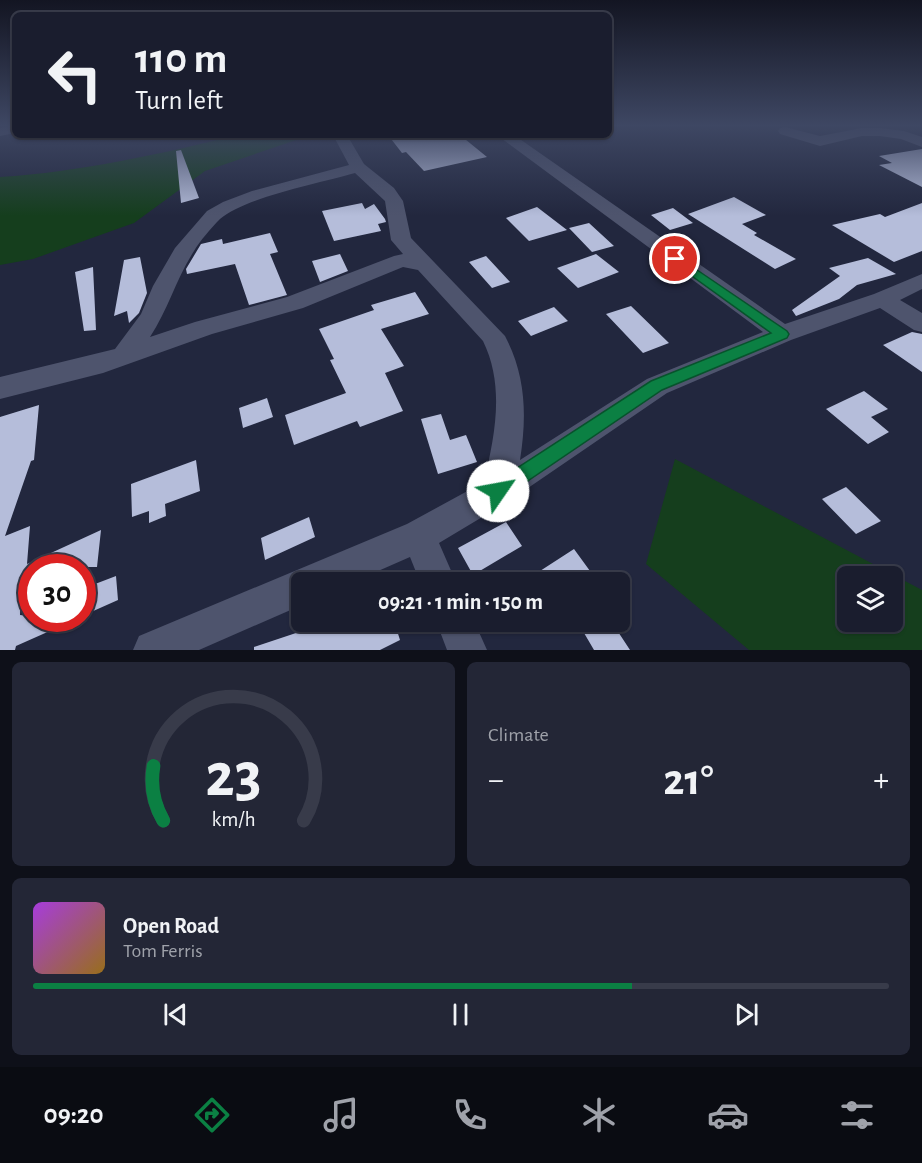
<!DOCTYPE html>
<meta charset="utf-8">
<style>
body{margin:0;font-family:"Alegreya Sans",sans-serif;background:#232636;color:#f1f3f6;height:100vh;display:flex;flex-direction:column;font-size:22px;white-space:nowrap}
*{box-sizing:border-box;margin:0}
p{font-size:20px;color:#9fa2aa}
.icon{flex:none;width:33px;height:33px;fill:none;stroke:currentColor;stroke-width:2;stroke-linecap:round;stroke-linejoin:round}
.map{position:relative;height:650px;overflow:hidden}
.panel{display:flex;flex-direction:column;gap:12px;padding:12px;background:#0e1019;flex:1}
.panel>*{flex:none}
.banner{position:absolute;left:12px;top:12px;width:600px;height:126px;border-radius:9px;box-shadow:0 2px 4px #0004,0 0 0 2px #383b4a;background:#1a1d2e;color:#f1f3f6;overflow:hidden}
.fabs{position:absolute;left:837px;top:566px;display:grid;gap:12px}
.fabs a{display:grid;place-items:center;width:66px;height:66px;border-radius:9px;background:#1a1d2e;box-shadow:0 2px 4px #0004,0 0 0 2px #383b4a;font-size:30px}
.speed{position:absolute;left:18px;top:554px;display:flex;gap:12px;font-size:30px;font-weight:700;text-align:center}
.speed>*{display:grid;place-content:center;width:78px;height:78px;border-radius:50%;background:#1a1d2e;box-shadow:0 2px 4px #0004,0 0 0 2px #383b4a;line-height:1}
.speed .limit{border:9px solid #d22;background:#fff;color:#111}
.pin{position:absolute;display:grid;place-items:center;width:51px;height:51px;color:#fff;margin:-26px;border:3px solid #fff;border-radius:50%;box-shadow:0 2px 6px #0007}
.me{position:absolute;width:66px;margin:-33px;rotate:57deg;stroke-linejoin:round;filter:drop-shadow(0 0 4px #0008)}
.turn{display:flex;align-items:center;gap:21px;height:126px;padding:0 24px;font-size:27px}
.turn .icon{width:78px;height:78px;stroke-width:2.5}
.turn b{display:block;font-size:42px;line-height:51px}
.big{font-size:45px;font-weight:600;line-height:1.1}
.panel .tile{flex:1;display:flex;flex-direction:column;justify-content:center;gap:9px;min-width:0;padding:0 21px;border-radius:9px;background:#232636}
.panel .dial{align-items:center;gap:0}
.dial svg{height:156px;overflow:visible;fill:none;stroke:#383b4a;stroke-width:7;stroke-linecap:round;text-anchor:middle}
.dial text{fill:#f1f3f6;stroke:none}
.song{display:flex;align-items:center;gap:18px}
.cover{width:72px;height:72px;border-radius:9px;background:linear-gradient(135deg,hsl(280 70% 55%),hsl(40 70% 35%))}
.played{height:6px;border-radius:3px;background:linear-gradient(90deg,#0b8043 70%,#383b4a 70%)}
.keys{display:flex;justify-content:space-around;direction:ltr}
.heat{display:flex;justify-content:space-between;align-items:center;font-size:33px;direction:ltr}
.panel .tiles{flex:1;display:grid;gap:12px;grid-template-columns:1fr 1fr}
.tile:last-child{grid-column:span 2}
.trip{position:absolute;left:291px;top:572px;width:339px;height:60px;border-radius:9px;background:#1a1d2e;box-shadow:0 2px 4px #0004,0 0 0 2px #383b4a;font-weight:600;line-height:60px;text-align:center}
.dock{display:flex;height:96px;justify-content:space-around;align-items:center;background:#0a0c12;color:#9fa2aa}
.dock .icon{width:42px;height:42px}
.dock .on{color:#0b8043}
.dock b{font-size:27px;color:#f1f3f6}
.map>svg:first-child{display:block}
.green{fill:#153e1d;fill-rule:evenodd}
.building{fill:#b5bdda}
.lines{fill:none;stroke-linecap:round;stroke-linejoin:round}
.street{fill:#4e546d;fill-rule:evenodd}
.route{fill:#0b8043;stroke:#07532c;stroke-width:1.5}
</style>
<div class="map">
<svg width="922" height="650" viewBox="0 0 922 650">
<rect width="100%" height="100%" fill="#22273e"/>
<path class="green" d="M238,135H311L205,171L134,223L33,259L0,265V177C80,172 160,154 238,135Z
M675,459L922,590V650H749L646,564ZM848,576H892V621H848Z"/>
<path class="building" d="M388,135H460L487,157L424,171L406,152L402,153Z
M922,149V187L879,165L892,163L879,156Z
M181,150L199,198L181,203L176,151Z
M734,197L766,215L742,224L757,233L754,235L796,259L775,269L688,214Z
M362,203L365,209L374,204L385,219L386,222L378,224L381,231L334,241L322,211Z
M922,203V251L894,262L832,225L880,214L885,217Z
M537,207L567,230L529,241L506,218Z
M673,208L693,223L670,230L651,215Z
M589,223L614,246L592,252L569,228Z
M270,233L278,252L270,254L287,295L249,305L235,264L187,274L186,269L201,244L222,239L223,244Z
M340,254L348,271L320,282L312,261Z
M596,254L619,272L578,288L557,268Z
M486,256L510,282L492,288L469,262Z
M140,257L147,293L139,313L129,323L127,311L114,316L124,260Z
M868,258L896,274L857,285L839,299L796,316L792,310L840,276L829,268Z
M93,267L96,330L84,331L75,272Z
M415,292L429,314L381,329L404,366L385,373L403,411L360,427L357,421L294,445L285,415L346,393L330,360L334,359L319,329L374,310L371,305Z
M631,306L669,343L643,353L606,314Z
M554,307L568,321L531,336L518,321Z
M912,332L922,334V372L883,345Z
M864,391L888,409L871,417L889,432L868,444L826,409Z
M267,398L273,417L243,428L239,408Z
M39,405L34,460L31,461L5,536L30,526L27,564L101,530L97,567H26L25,581L21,582L20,615L29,616L28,618H79L16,646L15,650H0V417Z
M441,414L450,440L466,435L477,462L438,474L421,419Z
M196,460L200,491L165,504L166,516L149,523V511L132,517L131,484Z
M846,487L881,521L856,534L822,499Z
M309,517L315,537L265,560L261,538Z
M506,522L522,546L473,575L458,548Z
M574,549L598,582H523Z
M116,576L118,600L82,616V589Z
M319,621H394L400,640L380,650H254V647L320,625Z
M577,621H611L630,650H594Z"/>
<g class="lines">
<path class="street" d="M15,125V133L0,136V128Z
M785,127L820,136L862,128H880L904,131L922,137V147L901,139L880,136H862L820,146L780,134L778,131L780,128Z
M333,135H347L364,164L394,188L403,201L411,238L505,336C526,376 527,416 520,460L647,379L763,332L497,135H514L785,324L874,294L922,274V289L900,300L922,313V332L914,330L880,308L791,340L667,393L509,501L439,543L456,582H420L410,557L353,582H302V605L199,650H133L139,636L407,524L484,482C495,435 505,386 483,341L418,270L403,267L303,308L212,334L103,373L0,399V377L115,349L141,314L153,286L175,248L207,211L223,202L252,191L349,165ZM355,173L385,201L391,240L403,254L394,256L287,297L195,322L150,337C168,310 176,279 194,251C200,241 211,228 220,219C246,197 320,183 355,173Z
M436,621H474L487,650H447Z"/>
</g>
<linearGradient id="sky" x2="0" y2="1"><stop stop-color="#131522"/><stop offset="0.58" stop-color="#3e4763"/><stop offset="1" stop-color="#3e4763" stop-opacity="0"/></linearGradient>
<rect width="922" height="216" fill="url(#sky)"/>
<path class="route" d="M675,255L787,331L789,334L787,338L662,390L504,497L498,499L491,497L489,491L491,485L651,381L771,333L671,261L669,259Z"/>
</svg>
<div class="fabs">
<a><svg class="icon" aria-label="layers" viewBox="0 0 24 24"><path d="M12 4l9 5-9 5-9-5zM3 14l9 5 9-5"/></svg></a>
</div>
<div class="speed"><div class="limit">30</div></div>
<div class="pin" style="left:675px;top:259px;background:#d93025"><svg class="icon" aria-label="arrive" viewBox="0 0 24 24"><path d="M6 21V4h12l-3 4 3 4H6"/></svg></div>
<svg class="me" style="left:498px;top:491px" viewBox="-20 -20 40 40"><circle r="19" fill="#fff"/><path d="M0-13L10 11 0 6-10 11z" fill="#0b8043"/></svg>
<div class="trip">09:21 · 1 min · 150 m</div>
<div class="banner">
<div class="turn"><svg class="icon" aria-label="left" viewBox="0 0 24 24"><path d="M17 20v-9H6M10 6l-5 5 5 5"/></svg><div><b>110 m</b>Turn left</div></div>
</div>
</div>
<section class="panel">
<div class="tiles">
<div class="tile dial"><svg viewBox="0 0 100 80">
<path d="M14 69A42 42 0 1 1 86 69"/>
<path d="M14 69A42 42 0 0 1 9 41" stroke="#0b8043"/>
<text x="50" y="56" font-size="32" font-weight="700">23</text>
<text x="50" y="72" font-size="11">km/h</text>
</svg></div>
<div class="tile"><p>Climate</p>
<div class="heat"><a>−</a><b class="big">21°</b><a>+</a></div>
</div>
<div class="tile">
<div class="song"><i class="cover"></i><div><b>Open Road</b><p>Tom Ferris</p></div></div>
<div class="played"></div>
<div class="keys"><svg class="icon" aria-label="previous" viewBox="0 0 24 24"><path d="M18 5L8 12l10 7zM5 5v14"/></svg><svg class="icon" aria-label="pause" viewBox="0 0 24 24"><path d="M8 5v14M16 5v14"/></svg><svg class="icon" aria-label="next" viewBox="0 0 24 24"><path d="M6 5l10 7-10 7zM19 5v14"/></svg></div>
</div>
</div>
</section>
<nav class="dock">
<b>09:20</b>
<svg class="icon on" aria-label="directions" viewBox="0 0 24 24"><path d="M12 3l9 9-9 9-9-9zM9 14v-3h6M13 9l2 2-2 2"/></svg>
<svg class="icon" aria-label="music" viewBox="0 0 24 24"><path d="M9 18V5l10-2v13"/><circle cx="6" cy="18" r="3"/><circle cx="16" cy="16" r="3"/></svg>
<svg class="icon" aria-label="phone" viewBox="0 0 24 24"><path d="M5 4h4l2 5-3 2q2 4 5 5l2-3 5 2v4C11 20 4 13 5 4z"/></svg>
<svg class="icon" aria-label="climate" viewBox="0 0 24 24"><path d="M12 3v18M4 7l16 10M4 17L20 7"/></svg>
<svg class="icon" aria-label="car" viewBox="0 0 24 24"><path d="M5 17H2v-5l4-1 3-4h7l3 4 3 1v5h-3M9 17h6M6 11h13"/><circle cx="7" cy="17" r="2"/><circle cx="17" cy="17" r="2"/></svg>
<svg class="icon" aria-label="filters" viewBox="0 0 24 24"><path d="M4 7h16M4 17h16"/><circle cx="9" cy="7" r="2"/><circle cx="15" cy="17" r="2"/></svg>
</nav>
